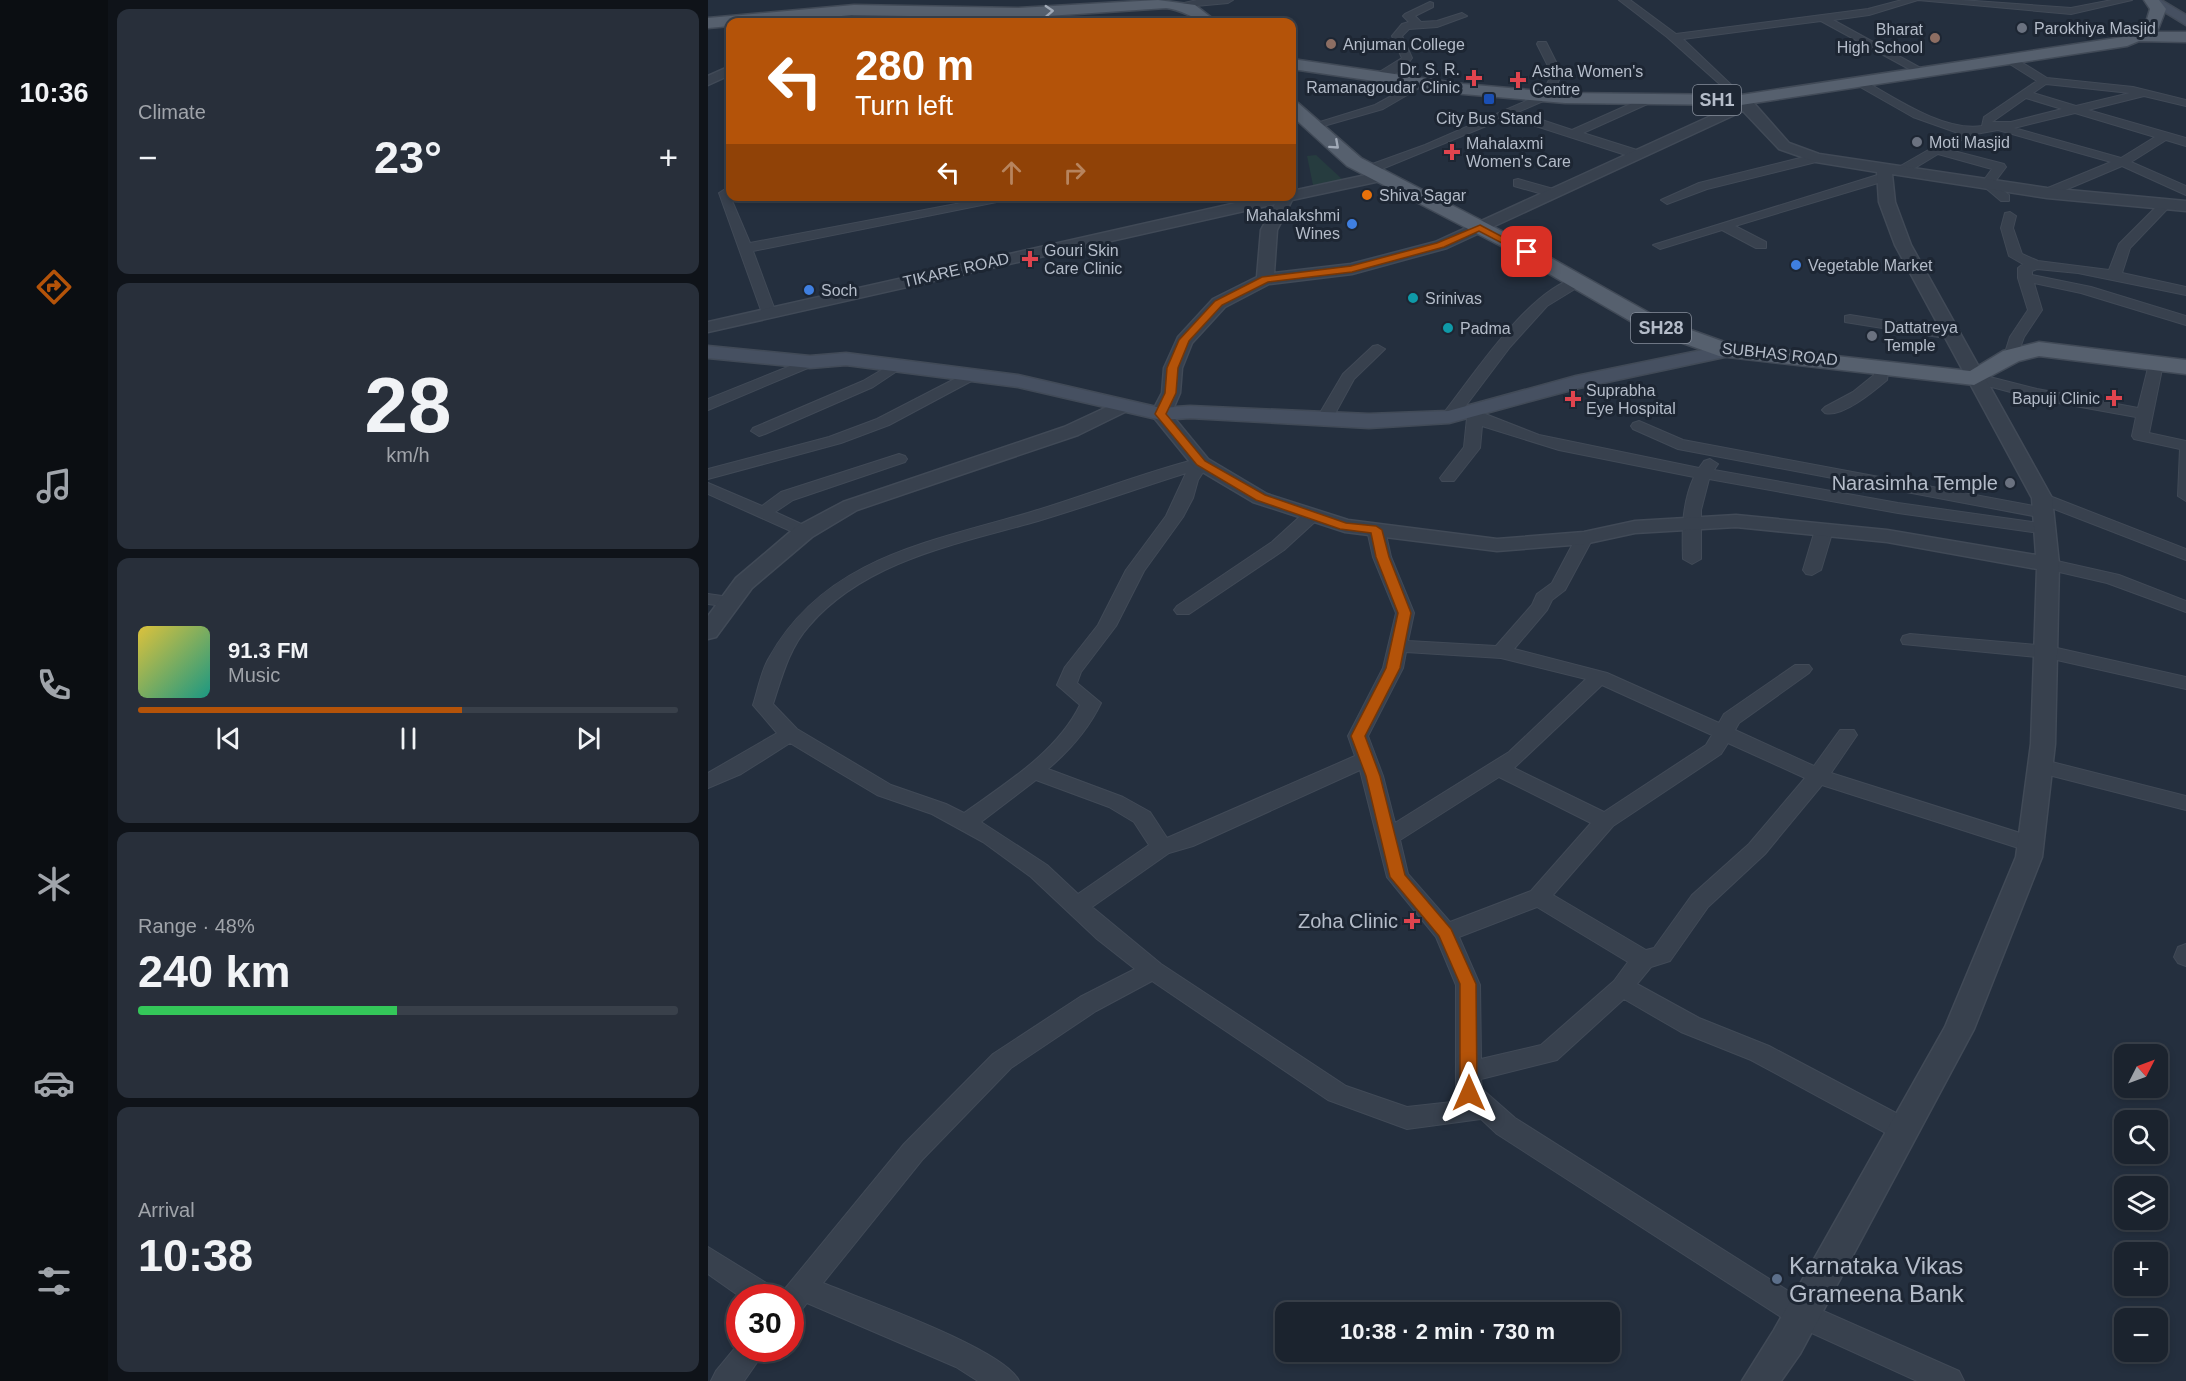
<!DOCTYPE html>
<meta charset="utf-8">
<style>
body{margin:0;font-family:Helvetica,sans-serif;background:#282f3a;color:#f1f3f6;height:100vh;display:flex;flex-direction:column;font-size:22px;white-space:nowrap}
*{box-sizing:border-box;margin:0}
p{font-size:20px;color:#a0a4aa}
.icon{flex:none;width:33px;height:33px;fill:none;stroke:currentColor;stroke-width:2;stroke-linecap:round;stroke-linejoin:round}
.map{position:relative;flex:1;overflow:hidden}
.drawer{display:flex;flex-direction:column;gap:9px;padding:9px;background:#0f1319;width:600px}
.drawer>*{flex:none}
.top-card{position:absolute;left:18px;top:18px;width:570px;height:183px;border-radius:12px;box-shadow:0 3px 9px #0003,0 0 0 2px #39404a;background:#b45309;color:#fff;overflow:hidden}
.needle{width:39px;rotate:48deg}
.controls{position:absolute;left:1406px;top:1044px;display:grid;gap:12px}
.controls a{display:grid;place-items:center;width:54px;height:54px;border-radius:12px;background:#1b232e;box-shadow:0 3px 9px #0003,0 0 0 2px #39404a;font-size:30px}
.speed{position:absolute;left:18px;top:1284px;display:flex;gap:12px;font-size:30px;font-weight:700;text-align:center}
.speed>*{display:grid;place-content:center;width:78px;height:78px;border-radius:50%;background:#1b232e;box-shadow:0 3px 9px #0003,0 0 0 2px #39404a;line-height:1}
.speed .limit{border:9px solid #d22;background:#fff;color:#111}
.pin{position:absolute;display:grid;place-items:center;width:51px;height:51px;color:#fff;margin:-26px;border-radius:12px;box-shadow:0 3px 9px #0006}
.me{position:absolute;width:66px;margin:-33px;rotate:0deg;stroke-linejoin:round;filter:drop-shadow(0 0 4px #0008)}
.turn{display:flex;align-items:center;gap:21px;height:126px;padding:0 30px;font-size:27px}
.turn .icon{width:78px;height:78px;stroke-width:2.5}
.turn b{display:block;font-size:42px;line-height:51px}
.lanes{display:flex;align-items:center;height:57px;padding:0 30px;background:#0003;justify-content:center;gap:30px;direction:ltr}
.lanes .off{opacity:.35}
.big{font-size:45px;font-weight:700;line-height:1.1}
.drawer .tile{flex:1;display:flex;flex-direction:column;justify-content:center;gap:9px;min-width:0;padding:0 21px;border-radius:12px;background:#282f3a}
.drawer .dial{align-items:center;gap:0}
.dial b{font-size:78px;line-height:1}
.song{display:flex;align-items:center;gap:18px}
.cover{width:72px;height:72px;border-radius:9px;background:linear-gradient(135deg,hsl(50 70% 55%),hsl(170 70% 35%))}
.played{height:6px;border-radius:3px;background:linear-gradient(90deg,#b45309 60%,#39404a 60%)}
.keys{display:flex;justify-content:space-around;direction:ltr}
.heat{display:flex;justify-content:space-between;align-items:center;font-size:33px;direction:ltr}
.charge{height:9px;border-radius:4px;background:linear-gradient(90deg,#34c759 48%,#39404a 0)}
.trip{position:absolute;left:567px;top:1302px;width:345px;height:60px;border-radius:12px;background:#1b232e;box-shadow:0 3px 9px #0003,0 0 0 2px #39404a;font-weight:700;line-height:60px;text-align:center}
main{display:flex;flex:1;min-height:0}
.tab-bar{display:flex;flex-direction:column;width:108px;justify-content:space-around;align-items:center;background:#0b0e12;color:#a0a4aa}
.tab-bar .icon{width:42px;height:42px}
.tab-bar .current{color:#b45309}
.tab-bar b{font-size:27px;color:#f1f3f6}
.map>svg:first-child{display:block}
.green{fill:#263c3f}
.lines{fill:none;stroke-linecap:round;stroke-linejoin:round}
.minor-casing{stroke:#414a57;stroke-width:2}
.tertiary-casing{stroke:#414a57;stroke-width:3}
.secondary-casing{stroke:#414a57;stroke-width:3}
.primary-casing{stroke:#414a57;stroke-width:3}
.minor{fill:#38414e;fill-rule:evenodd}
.tertiary{fill:#38414e;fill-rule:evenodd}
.secondary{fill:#465061;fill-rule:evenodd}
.primary{fill:#56606e;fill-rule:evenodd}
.oneway{stroke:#a1aab7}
.route{fill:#b45309;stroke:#753606;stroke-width:1.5}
.worship-dot{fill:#6b7280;stroke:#1d2633;stroke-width:2}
.education-dot{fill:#8d6e63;stroke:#1d2633;stroke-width:2}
.health-dot{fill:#e0444e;stroke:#1d2633;stroke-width:2}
.transit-dot{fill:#1a4fb4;stroke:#1d2633;stroke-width:2}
.food-dot{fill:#e8710a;stroke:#1d2633;stroke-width:2}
.shop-dot{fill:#3f7fe0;stroke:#1d2633;stroke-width:2}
.culture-dot{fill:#0f9aa8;stroke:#1d2633;stroke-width:2}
.service-dot{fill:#5c6f8a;stroke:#1d2633;stroke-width:2}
.labels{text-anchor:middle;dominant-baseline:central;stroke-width:6;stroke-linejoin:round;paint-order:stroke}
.far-poi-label{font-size:16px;fill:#b4bcc9;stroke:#1d2633;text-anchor:start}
.far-street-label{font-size:16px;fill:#b4bcc9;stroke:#1d2633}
.shield{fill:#1d2633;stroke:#878f9c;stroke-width:1.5}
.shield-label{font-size:18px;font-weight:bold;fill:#b4bcc9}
.poi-label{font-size:20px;fill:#b4bcc9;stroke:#1d2633;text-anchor:end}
.near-poi-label{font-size:24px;fill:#b4bcc9;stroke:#1d2633;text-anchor:start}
</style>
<main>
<nav class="tab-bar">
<b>10:36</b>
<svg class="icon current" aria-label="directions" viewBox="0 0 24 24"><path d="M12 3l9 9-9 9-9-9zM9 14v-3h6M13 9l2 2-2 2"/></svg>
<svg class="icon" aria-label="music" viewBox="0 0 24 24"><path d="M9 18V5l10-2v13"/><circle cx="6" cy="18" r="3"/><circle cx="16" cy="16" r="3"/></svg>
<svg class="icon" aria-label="phone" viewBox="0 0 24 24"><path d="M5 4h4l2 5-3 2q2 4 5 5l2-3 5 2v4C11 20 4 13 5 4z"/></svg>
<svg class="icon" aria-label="climate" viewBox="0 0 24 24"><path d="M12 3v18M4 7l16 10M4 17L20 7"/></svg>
<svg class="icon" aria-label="car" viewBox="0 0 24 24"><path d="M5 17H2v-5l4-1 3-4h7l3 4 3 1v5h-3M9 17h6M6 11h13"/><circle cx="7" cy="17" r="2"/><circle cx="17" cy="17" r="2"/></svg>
<svg class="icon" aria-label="filters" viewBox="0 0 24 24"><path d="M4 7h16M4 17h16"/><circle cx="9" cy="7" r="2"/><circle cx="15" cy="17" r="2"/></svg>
</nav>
<section class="drawer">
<div class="tile"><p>Climate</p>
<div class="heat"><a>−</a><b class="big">23°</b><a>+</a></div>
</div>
<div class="tile dial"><b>28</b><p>km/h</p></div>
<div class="tile">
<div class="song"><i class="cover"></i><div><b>91.3 FM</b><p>Music</p></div></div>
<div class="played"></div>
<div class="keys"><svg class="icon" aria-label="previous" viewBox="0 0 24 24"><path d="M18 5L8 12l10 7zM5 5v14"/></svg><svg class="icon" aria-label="pause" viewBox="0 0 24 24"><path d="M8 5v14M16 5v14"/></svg><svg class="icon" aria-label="next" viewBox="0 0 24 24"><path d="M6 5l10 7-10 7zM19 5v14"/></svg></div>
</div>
<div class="tile"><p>Range · 48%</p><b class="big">240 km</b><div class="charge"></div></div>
<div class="tile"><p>Arrival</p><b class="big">10:38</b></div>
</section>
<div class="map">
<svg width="1478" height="1381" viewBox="0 0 1478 1381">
<rect width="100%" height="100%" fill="#242f3e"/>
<path class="green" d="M608,155L635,180L605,185L599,156Z"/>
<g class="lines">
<defs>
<path id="minor" d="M489,0H525L520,3L477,7L472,4Z
M911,0H922L968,34L1160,9L1194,0H1253L1363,8L1404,0H1424L1363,14L1210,0L1161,15L1125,20L1218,71V75L1214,76L1113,21L975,39L1037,98V102L1033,103L959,37Z
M722,2L725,3V7L707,16L713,22L729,21L754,13L759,16L729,27L701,29L694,36L704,58C697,69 678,82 665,80V76L694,58L684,36L694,24L701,22L695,16L697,14Z
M830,42H838L854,74L842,98L810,112L864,130L938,97H946V101L875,133L932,151V157H924L800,117L664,173H656V167L717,145L834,94L844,74L829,44Z
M1297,57H1305L1339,78L1425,87L1478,100V106L1436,96L1380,110L1478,138V146L1458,140L1423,162L1478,186V195L1414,166L1343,196H1335V190L1403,162L1290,130L1262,135L1238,149L1296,164L1298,167L1286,183L1301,195V201H1293L1273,184L1284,169L1230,154L1197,174H1189V168L1250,133L1205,117L1147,84V80H1155C1187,98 1236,132 1274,126L1276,117L1329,81L1297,61ZM1338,84L1422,93L1368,106L1325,93ZM1318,98L1354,109L1303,122H1284ZM1367,113L1447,137L1413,158L1306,128Z
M709,82L718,84L675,109L605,129L599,126L667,105Z
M1108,154L1112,155V161L999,189L959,204L953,200L991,183Z
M1176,173L1180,174V180L1027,226L1058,242V248H1048L1014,230L952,249L945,245Z
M810,179L849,190L851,193L845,197L806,186V180Z
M22,186V196L42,243L290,196H319L45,251L68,313L61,317L54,313L11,193Z
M1458,200L1464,204L1422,248L1414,273L1478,287V295L1370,273L1329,269L1324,271V275L1383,287L1478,316V325L1373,293L1326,283L1334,310L1316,337L1308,359H1298L1296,356L1302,337L1320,310L1310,278V268L1315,264L1301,256L1293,228L1297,213L1302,212L1308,216L1305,228L1314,254L1330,261L1401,270L1411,244L1454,201Z
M870,277L877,281L875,284L839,306L802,347L747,420H735L733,417L735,414C766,375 821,289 870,277Z
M1142,315L1243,331L1250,335L1243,339L1137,322V316Z
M670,345L677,349L646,379L623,421H611L609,418L635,374L665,346Z
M102,358L107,359L109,362L107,365L0,410V399Z
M1448,360L1455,364L1441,433L1478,441V501L1470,496L1472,449L1426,439L1424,436L1428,417L1329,399L1261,381L1258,378L1266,373L1329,389L1430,408L1441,364Z
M1174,361L1181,365L1179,380C1166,391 1134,418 1117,413L1114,410L1117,407L1145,392L1166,375L1167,365Z
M187,362L192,363L194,366L192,369L165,387L57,434L51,436L43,431L45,428L155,381Z
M264,370L269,372L272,375L269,378L181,425L133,443L0,479V469L121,437L169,419Z
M762,408L831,435L991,468L996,461L1002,459L1010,464L1006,470L1190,503L1338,524L1347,529L1338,534L1190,513L1001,479L993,510V559L984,564L975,559C974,531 974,503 986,477L851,450L774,426L772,448L746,481H734L732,478L756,447L759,418L754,413Z
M931,421L975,440L1336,508L1344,513L1336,518L970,449L925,429L923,426L925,423Z
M191,454L197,456L199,459L197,462L85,500L67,512L102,528L105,532L102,536L96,537L0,494V483L54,506L73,492Z
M493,458L501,463L490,480L485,498L475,517L436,571L408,626L373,672L369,683L393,703C380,730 362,750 340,769L415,797L442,812L459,838L647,756L640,736L675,668L688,613L665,557L659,530L668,525L677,530L683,557L706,613L700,641L788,646L824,605L829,594L844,583L870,534H882L885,538L857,590L844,600L839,610L806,649L899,673L1011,723L1016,714L1087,665H1101L1104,669L1101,673L1031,723L1027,730L1106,766L1132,730H1146L1149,735L1123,773L1331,839L1334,844L1331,849L1323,852L1114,785L1057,854L1000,907L962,961L943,967L929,984L991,1018L1061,1046L1205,1122L1209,1130L1205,1138L1196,1141L1187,1138L1043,1060L973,1032L916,999L849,1060L773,1079L774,1089L807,1118L1104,1306L1251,1371L1256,1381H1209L1084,1324L789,1134L773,1119L699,1129L620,1100L444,981L388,1011L303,1068L214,1160L115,1283C153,1299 297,1349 311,1381H270L248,1367L99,1303L92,1312L82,1316V1298H34L0,1274V1247L68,1289L71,1296L196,1144L285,1054L372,997L427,969L389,939L323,877L275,842L224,814L169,795L82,743L33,774L0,788V773L69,733L45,705C50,690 53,671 61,658C117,557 223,542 323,512C380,495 436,472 493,458ZM478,473L458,516L418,570L390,625L357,667L349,685L372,705C349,752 298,783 256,813L238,804L183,785L89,729L65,704C74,677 81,648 101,626C158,560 250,544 330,521C380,506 428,489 478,473ZM698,652L793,658L878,679L801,752L687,823L675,776L660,736L695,668ZM894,685L1004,735L998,745L896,812L806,768ZM1020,743L1097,778L1041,844L984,895L946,948L938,950L845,895L905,826L1013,754ZM652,770L679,877L728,937L748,985V1093L753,1101L699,1107L638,1086L453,964L384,907L461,853L485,846ZM791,777L883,823L823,891L742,922L700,874L692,840ZM328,780L401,807L426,822L441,845L370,894L339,865L273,822ZM829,907L920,962L906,981L833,1045L773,1059L772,985L751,937Z
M1334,493L1478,549V560L1328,502L1326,498L1328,494Z
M604,510L610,511L613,515L610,519L576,550L481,614H469L466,610L469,606L564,542L598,511Z
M1116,525L1125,530L1113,570L1104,575L1098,574L1095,570L1107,530Z
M1340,559L1411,575L1478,601V612L1399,583L1334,568L1331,564Z
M0,594L28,598L31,602L22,607L0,604Z
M1202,634L1340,646L1478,677V689L1340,658L1195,644L1193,640L1195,636Z
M1332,759L1478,796V810L1325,771L1322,766L1325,761Z
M1478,944V966L1470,963L1466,957L1470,947Z
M32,1342V1348H59L36,1381H3L8,1371Z"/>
<path id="tertiary" d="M144,7L148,8V14L130,22H115Z
M22,66V75L0,85V76Z
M1033,96L1044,101L1081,143L1111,154L1339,188L1478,201V211L1339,198L1184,174L1187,202L1203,245L1344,498L1351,564L1347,744L1334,857L1266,1029L1092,1354L1073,1381H1034L1066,1330L1237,1027L1308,857L1323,744L1329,569L1179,542L1028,527L927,533L876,544L789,551L637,532L545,502L486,467L443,414L454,393L456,368L470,337L505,299L549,277L553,230L567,204L0,332V322L559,196H584V191L672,172L677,174L680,177L677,180L584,200L569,230L566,273L643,264L727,242L1029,104L1026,100ZM1035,111L1071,149L1108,162L1169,172L1171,202L1187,245L1324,498L1328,555L1179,530L1028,515L927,521L876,532L789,539L640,520L559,494L500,459L463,414L472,393L474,368L484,343L517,307L561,284L644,274L739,248Z
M414,400L421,402L424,406L421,410L370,435L149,510L104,537L44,588L8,637L0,639V616L28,578L88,527L135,502L356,427Z"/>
<path id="secondary" d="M1437,0H1453L1478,15V25Z
M1019,345L1026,347L1029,351L1026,355L871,388L741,423L661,428L482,418L453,420L310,387L138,365L102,368L0,358V346L102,356L138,353L310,375L453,408L482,406L661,414L740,411L868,376Z"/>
<path id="primary" d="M450,0L487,5L509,22C490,24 478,10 458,8L310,18L146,15L57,22H22V26L0,28V18L146,5L310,8Z
M1436,0H1451L1458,9L1449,32H1478V42L1431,41L1419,46L1033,105L857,103L755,94L584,69V59L755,84L857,93L1033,95L1415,37L1437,26L1442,9Z
M584,102L590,103L653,158L809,239L952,319L1022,344L1262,371L1295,351L1331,342L1478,360V374L1331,356L1311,361L1266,385L1011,356L936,329L795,247L639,166L584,116Z"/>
</defs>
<use href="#minor" class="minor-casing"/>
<use href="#tertiary" class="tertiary-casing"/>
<use href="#secondary" class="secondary-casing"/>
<use href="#primary" class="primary-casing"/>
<use href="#minor" class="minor"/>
<use href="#tertiary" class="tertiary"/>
<use href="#secondary" class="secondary"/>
<use href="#primary" class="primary"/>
</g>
<defs><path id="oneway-chevron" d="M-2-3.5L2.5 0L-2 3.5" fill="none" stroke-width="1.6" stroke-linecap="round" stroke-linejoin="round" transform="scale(1.5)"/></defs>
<g class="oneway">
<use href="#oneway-chevron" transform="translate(341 11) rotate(-3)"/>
<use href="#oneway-chevron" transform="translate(627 145) rotate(42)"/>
</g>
<path class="route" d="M772,225L823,252L815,254L771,231L736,247L644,272L560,282L514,305L481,341L470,368L468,393L458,414L497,461L557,495L638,523L668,526L674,530L681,557L703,613L692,668L657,736L672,776L697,875L743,929L768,984L769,1093L767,1098L761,1100L754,1098L752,1093V984L731,936L682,877L658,776L643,736L678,668L690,613L668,557L663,533L632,529L548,500L489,465L447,414L457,393L459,368L471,340L507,301L554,277L643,266L729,243Z"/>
<g class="worship-dot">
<circle cx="1314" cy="28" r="6"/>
<circle cx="1209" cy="142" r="6"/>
<circle cx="1164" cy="336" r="6"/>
<circle cx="1302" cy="483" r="6"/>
</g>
<g class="education-dot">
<circle cx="1227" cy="38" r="6"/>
<circle cx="623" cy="44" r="6"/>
</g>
<g class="health-dot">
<path d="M763 69h6v6h6v6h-6v6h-6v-6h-6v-6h6z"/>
<path d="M807 71h6v6h6v6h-6v6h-6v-6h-6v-6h6z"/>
<path d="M741 143h6v6h6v6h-6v6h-6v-6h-6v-6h6z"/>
<path d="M319 250h6v6h6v6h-6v6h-6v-6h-6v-6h6z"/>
<path d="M1403 389h6v6h6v6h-6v6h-6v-6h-6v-6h6z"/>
<path d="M862 390h6v6h6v6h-6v6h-6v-6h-6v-6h6z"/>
<path d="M701 912h6v6h6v6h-6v6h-6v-6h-6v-6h6z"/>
</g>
<rect class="transit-dot" x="775" y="93" width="12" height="12" rx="3"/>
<circle class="food-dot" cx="659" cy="195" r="6"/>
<g class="shop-dot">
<circle cx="644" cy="224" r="6"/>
<circle cx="1088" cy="265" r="6"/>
<circle cx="101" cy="290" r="6"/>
</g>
<g class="culture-dot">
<circle cx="705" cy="298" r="6"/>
<circle cx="740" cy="328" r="6"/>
</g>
<circle class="service-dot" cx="1069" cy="1279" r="6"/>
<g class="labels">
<g class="far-poi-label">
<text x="1326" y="28">Parokhiya Masjid</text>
<text x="1215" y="29" text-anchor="end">Bharat<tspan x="1215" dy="18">High School</tspan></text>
<text x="635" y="44">Anjuman College</text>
<text x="752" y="69" text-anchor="end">Dr. S. R.<tspan x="752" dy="18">Ramanagoudar Clinic</tspan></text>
<text x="824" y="71">Astha Women's<tspan x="824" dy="18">Centre</tspan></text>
<text x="781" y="118" text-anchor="middle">City Bus Stand</text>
<text x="1221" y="142">Moti Masjid</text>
<text x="758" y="143">Mahalaxmi<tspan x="758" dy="18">Women's Care</tspan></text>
<text x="671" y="195">Shiva Sagar</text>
<text x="632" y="215" text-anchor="end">Mahalakshmi<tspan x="632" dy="18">Wines</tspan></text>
<text x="336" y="250">Gouri Skin<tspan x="336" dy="18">Care Clinic</tspan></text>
<text x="1100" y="265">Vegetable Market</text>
<text x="113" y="290">Soch</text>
<text x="717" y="298">Srinivas</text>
<text x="1176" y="327">Dattatreya<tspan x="1176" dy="18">Temple</tspan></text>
<text x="752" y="328">Padma</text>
<text x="878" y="390">Suprabha<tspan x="878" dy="18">Eye Hospital</tspan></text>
<text x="1392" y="398" text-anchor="end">Bapuji Clinic</text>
</g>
<g class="far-street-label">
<text transform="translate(248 270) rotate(-13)">TIKARE ROAD</text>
<text transform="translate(1072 354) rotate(6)">SUBHAS ROAD</text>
</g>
<g class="shield">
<rect x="985" y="85" width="48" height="30" rx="4.5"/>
<rect x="923" y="313" width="60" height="30" rx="4.5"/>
</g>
<g class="shield-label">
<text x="1009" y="100">SH1</text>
<text x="953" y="328">SH28</text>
</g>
<g class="poi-label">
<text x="1290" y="483">Narasimha Temple</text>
<text x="690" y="921">Zoha Clinic</text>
</g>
<g class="near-poi-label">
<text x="1081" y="1265">Karnataka Vikas<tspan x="1081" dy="28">Grameena Bank</tspan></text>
</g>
</g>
</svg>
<div class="controls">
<a><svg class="needle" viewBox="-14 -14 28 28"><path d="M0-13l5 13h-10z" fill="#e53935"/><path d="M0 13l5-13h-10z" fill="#a0a4aa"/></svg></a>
<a><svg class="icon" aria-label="search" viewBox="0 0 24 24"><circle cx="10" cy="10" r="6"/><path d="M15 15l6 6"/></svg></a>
<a><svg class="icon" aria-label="layers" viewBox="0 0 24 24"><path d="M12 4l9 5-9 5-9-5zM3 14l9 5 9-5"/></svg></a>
<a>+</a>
<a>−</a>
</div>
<div class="speed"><div class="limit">30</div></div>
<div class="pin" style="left:819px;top:252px;background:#d93025"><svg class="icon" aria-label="arrive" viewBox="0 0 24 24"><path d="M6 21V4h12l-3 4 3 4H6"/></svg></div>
<svg class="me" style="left:761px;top:1093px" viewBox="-20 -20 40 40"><path d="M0-17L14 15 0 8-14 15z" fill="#b45309" stroke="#fff" stroke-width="4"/></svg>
<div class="trip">10:38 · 2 min · 730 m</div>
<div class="top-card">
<div class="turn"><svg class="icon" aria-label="left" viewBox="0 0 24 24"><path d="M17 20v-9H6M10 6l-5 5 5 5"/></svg><div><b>280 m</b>Turn left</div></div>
<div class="lanes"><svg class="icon" aria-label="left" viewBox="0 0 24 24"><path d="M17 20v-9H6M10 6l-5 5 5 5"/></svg><svg class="icon off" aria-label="ahead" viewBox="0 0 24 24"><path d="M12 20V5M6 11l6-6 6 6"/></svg><svg class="icon off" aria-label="right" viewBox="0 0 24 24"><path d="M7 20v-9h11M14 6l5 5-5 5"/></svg></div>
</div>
</div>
</main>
